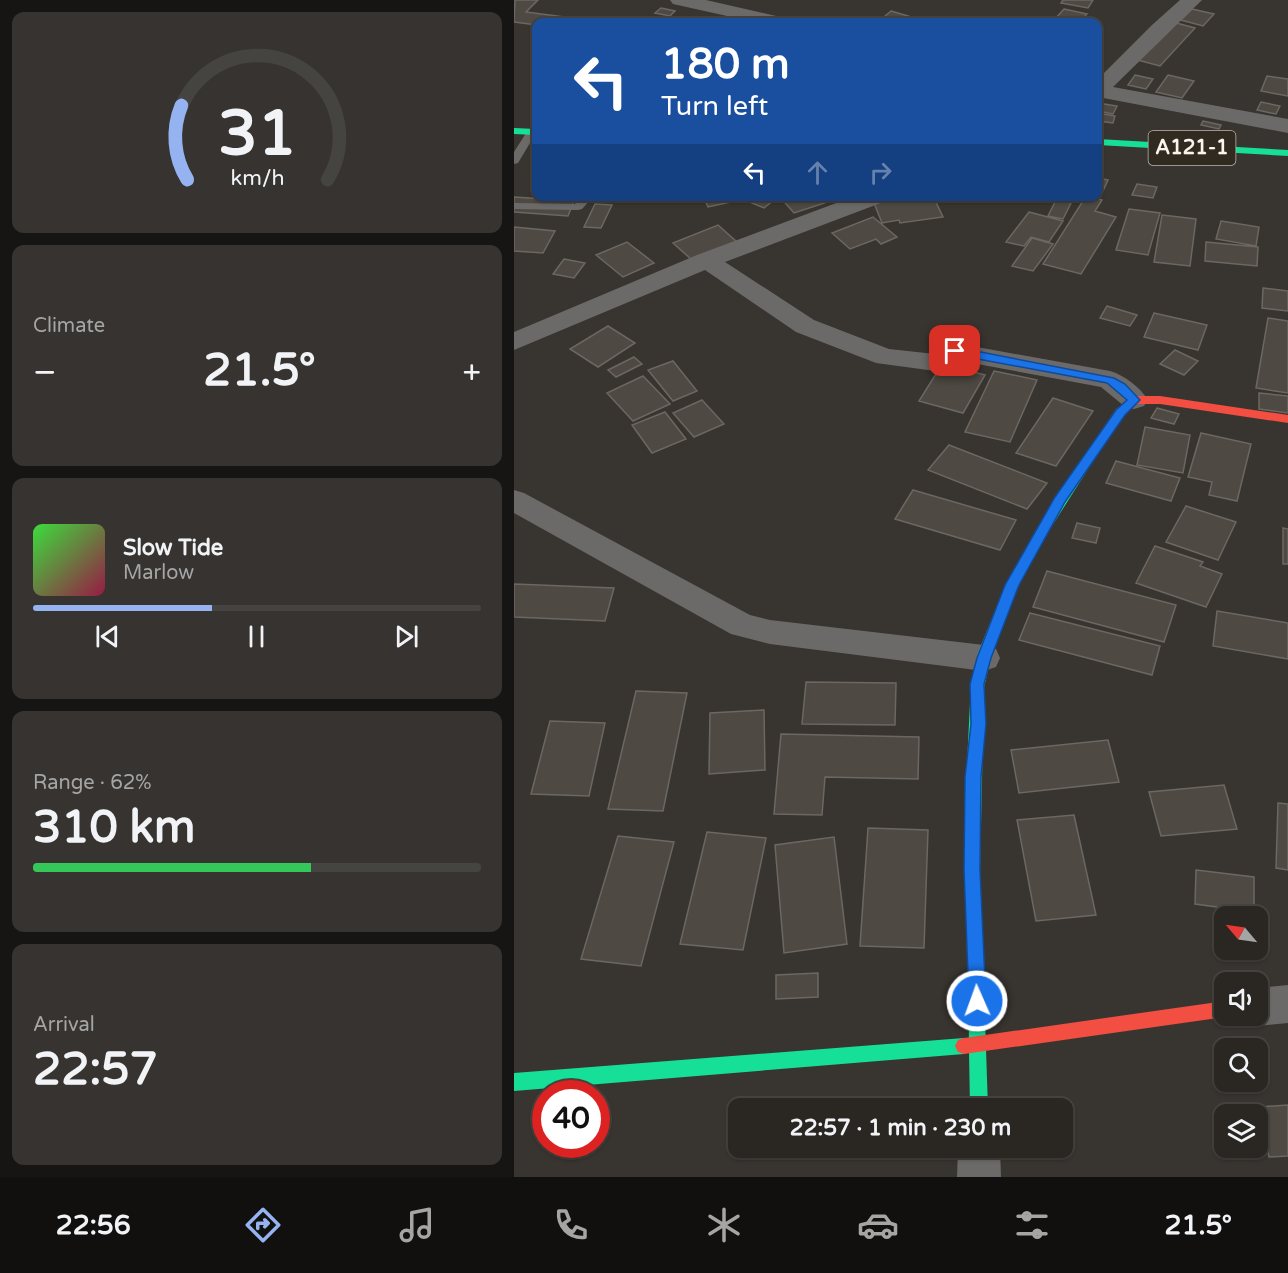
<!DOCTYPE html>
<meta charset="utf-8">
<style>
body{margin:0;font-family:"Varela Round",sans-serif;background:#363330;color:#f1f3f6;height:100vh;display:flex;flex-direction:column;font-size:22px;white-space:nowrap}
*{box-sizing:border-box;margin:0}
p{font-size:20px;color:#a5a5a6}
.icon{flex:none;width:33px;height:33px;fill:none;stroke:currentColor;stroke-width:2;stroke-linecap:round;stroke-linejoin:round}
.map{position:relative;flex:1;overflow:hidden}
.panel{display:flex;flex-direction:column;gap:12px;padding:12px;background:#171513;width:514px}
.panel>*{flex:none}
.guide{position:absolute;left:18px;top:18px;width:570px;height:183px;border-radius:12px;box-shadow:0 2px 4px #0004,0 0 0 2px #464441;background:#1a4fa0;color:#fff;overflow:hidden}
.needle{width:39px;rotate:299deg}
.tools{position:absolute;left:700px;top:906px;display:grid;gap:12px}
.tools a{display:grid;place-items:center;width:54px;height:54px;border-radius:12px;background:#2a2723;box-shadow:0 2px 4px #0004,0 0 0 2px #464441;font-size:30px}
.speed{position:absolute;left:18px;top:1080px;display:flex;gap:12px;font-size:30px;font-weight:700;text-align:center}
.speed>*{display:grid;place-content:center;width:78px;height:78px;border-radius:50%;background:#2a2723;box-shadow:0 2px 4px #0004,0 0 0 2px #464441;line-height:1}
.speed .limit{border:9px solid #d22;background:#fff;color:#111}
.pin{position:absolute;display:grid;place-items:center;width:51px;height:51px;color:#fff;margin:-26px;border-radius:12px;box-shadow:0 3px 9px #0006}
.me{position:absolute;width:66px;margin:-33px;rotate:358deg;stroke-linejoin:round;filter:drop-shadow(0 0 4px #0008)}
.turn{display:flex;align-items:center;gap:21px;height:126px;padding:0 30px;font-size:27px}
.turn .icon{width:78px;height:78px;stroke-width:2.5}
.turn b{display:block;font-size:42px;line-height:51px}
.lanes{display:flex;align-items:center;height:57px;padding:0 30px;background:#0003;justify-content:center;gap:30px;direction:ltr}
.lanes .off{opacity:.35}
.big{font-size:45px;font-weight:700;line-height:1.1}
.panel .card{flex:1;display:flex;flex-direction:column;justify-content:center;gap:9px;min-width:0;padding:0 21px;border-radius:12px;background:#363330}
.panel .dial{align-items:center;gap:0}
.dial svg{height:156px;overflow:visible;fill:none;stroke:#464441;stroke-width:7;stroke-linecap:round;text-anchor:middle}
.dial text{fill:#f1f3f6;stroke:none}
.song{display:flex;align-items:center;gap:18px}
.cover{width:72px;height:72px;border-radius:9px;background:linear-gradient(135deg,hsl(120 70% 55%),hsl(340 70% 35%))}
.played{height:6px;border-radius:3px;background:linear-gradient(90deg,#95b2f1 40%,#464441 40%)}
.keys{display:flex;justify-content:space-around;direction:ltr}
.heat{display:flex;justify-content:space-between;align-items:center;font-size:33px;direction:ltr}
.charge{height:9px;border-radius:4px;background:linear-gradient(90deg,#34c759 62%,#464441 0)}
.trip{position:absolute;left:214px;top:1098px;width:345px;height:60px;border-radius:12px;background:#2a2723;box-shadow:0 2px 4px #0004,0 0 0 2px #464441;font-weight:700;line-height:60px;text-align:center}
.menu{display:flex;height:96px;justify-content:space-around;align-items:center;background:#11100e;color:#a5a5a6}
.menu .icon{width:42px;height:42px}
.menu .on{color:#95b2f1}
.menu b{font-size:27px;color:#f1f3f6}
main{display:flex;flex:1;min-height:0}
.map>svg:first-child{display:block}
.building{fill:#4e4942;stroke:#6b6762;stroke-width:1.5}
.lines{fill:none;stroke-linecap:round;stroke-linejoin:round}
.lane{fill:#6c6a69;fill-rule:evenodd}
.street{fill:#6c6a69;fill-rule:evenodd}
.fast{fill:#16e098;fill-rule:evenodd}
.jam{fill:#f24e42;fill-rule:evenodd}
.route{fill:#1a73e8;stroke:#114b97;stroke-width:1.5}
.labels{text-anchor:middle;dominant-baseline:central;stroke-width:5;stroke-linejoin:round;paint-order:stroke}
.shield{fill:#312a21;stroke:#bdb7b0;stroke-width:1.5}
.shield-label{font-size:20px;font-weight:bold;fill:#f9f4ee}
</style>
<main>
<section class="panel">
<div class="card dial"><svg viewBox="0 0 100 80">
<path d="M14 69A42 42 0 1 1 86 69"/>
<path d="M14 69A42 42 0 0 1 11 31" stroke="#95b2f1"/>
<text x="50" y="56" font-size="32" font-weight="700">31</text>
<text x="50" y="72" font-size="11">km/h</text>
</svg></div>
<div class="card"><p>Climate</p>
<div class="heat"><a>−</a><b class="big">21.5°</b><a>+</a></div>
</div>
<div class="card">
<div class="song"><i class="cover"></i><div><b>Slow Tide</b><p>Marlow</p></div></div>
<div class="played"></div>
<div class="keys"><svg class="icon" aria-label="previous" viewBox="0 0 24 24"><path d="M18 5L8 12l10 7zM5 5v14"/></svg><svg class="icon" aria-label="pause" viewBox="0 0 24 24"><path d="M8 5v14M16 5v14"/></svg><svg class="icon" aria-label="next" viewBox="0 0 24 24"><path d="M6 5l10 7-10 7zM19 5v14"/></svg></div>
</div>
<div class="card"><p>Range · 62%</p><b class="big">310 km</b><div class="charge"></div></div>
<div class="card"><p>Arrival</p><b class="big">22:57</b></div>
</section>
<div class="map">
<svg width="774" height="1177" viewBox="0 0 774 1177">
<rect width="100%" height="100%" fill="#38342f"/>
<path class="building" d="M24,0L12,12L51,17L46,22H22V25L0,22L1,0Z
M549,0H579L574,8L547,3Z
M147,8L161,11L156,16L141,13Z
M550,9L573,14L565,22H538Z
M678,9L700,14L689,26L667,20Z
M377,11L401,18L395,22L365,21Z
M651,20L681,28L646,66L616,58Z
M621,75L639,79L632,89L614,85Z
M654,75L680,81L668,98L642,92Z
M753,76L774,79V96L747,91Z
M747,102L766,106L762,114L743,110Z
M584,103L603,106L599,114L584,111Z
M584,113L601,116L599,123L584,121Z
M689,121L707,125L705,129L687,125Z
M584,178L594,180L589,191L584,190Z
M623,184L643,187L639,198L618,195Z
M189,196H214L217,202L194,207Z
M246,196H250L260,200L250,208L238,203Z
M265,196H332L280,213Z
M407,196H419L429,217L386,223L385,220L368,223L360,203Z
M572,196L588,200L581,211L602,217L567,274L529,264Z
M0,197L60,201L54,216L0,212Z
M542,200L557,203L549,219L534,216Z
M81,204L98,205L87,228L70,227Z
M615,209L646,213L634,255L602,250Z
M515,212L549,221L535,242L517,237L510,246L492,242Z
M648,215L682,219L676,266L640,262Z
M359,217L383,237L367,244L362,239L336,249L318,233Z
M707,221L745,227L742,246L702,239Z
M204,225L223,242L178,260L159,243Z
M0,227L41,231L29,253L0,251Z
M518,238L539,244L519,271L498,266Z
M113,242L140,263L109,277L82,255Z
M692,242L744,247L743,266L691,261Z
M50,259L71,263L60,278L39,274Z
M749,288L774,291V311L748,308Z
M593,306L623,315L616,326L586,318Z
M640,313L693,325L684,350L630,337Z
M754,318L774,321V393L742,388Z
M94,326L121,343L84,367L56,349Z
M661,350L684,361L670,375L646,364Z
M120,357L128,364L102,377L94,370Z
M159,361L183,391L159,401L134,370Z
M428,364L471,375L449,413L405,401Z
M480,371L523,380L496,442L451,432Z
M129,376L156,404L119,421L93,393Z
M745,393L774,396V413L745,409Z
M539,398L579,411L542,466L502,453Z
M188,400L210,424L180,437L159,413Z
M643,408L665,414L660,424L637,418Z
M151,412L172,439L138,453L118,425Z
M631,427L676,435L669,473L623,465Z
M687,433L737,444L723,501L695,495L698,482L674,477Z
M435,445L533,483L513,509L414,470Z
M602,461L666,478L657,501L592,483Z
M399,490L502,520L486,550L381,519Z
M672,506L722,522L704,560L652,542Z
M563,523L586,528L582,543L558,538Z
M769,528L774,529V564H769Z
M641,546L689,562L686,566L708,574L692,607L622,583Z
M533,571L662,605L650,642L519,607Z
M0,584L100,588L91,621L0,617Z
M703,611L774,623V659L699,646Z
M516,613L646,646L638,675L505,640Z
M292,682L382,683L381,725L288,724Z
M122,691L173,693L149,811L94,809Z
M250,710L251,770L195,774L196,713Z
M36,721L91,723L75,796L17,794Z
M267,734L405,737L404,779L311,777L308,815L260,814Z
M594,740L605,782L505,793L497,750Z
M710,785L723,829L647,836L635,792Z
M764,803L774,804V870L762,868Z
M560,815L582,915L522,921L503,820Z
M354,828L414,830L410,948L346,946Z
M193,832L252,838L229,950L166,944Z
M104,836L160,842L127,966L67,959Z
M320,837L333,944L270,953L261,845Z
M682,870L740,877V912L681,904Z
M304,973V997L262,999V975Z
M774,1105V1156L755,1157L744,1107Z"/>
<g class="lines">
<path class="lane" d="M18,129L22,130V133L4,163L0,164V152L14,130Z
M68,196H80L68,209L64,210L0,209V203L61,204Z"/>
<path class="street" d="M156,0H192L271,18L274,22H240L159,4Z
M666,0H688L599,87L774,119V133L584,97V79L638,25Z
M341,196H375L372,201L211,262L300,320L375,349L430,355L428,351L432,345L441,343L596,371C610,375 626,387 634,400L630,406L620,409L610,406L587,387L447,361L449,364L446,370L436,373L362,363L282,332L191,270L0,350V332L183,255Z
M0,490L10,493L236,615L256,620L470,645L482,649L486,658L482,667L470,671L256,644L217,634L0,513Z
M774,985V1023L744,1026L730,1020L728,1016H744V988Z
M444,1148H486L487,1177H443Z"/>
<path class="fast" d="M0,128L22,129V135L0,134Z
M584,139L774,150V156L584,145Z
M577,451L583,455L531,537L501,593L478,653L470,688L466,872L474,1108H456L455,1052L450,1054L0,1091V1073L450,1038L455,1040L450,825L457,682L464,653L488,593L521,532L573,452Z"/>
<path class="jam" d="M620,396H646L774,415V423L646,404H623L610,415L581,458H573L571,455L602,409Z
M711,1001V1016H715L711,1017L450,1054L444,1052L441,1046L444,1040L450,1038Z"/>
</g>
<path class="route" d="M441,347L600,378L611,384L626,400L611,415L551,502L505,585L477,658L470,684L472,724L467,777L466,870L472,1001L469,1007L463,1009L457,1007L455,1001L450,870L451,777L457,724L456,684L463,658L491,585L541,497L602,410L613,400L593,383L437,354L435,351Z"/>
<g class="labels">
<rect class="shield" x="634.5" y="131" width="87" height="34" rx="4.5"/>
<g class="shield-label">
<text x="678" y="148">A121-1</text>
</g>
</g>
</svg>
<div class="tools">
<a><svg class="needle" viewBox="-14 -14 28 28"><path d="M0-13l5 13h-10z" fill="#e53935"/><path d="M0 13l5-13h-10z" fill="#a5a5a6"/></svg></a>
<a><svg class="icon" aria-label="sound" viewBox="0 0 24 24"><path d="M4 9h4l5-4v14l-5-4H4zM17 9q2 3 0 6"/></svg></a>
<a><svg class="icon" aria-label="search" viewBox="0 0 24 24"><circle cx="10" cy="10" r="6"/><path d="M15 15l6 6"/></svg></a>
<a><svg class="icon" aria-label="layers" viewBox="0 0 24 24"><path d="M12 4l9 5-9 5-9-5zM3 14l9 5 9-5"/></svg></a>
</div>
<div class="speed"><div class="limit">40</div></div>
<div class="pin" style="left:441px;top:351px;background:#d93025"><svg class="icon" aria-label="arrive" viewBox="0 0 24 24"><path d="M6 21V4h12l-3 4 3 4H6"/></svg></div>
<svg class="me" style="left:463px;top:1001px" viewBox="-20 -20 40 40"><circle r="17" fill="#1a73e8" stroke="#fff" stroke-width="3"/><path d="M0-11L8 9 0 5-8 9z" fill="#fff"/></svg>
<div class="trip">22:57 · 1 min · 230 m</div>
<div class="guide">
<div class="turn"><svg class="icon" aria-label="left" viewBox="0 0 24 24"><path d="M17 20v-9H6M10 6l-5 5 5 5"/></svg><div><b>180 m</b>Turn left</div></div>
<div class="lanes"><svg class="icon" aria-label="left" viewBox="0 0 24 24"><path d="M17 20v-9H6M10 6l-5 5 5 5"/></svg><svg class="icon off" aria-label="ahead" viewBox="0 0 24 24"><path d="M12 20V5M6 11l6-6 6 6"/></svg><svg class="icon off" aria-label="right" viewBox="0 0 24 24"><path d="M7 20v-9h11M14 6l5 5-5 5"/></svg></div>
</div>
</div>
</main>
<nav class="menu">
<b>22:56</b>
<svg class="icon on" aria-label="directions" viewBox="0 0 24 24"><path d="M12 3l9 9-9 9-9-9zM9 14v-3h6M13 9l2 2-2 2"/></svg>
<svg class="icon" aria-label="music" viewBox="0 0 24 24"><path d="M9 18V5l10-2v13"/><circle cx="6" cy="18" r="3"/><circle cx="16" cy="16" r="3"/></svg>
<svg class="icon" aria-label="phone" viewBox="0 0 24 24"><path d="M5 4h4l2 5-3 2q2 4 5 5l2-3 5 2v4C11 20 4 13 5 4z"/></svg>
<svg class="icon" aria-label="climate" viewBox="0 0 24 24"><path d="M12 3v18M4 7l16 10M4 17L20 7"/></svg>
<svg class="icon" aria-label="car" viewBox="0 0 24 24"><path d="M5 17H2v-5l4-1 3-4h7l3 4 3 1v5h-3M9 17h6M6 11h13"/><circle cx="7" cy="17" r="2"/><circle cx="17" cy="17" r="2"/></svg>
<svg class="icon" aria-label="filters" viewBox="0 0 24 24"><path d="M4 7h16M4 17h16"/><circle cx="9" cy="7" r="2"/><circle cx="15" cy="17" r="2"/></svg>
<b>21.5°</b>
</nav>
